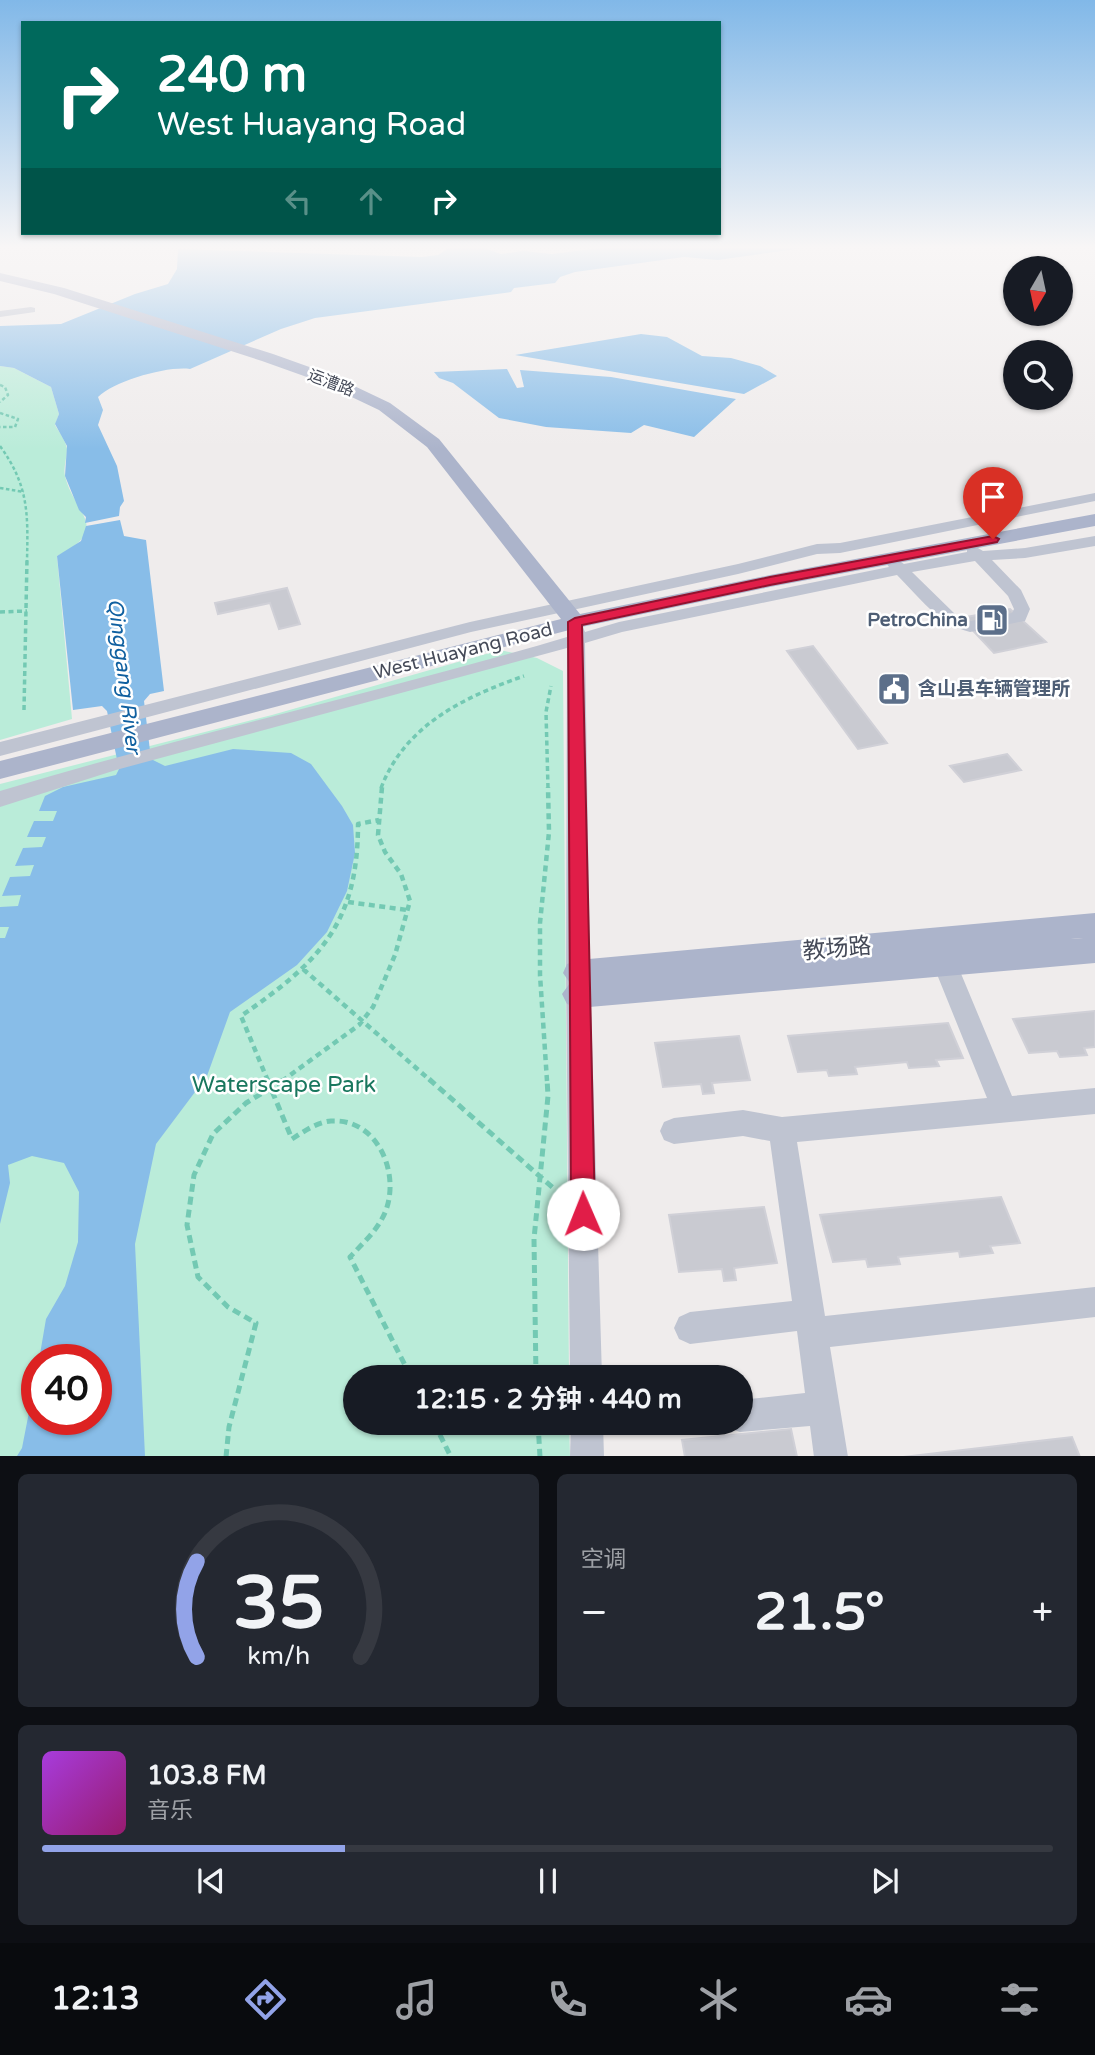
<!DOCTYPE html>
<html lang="zh">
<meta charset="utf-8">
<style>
body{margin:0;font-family:"Varela Round","Noto Sans SC",sans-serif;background:#242831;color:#f1f3f6;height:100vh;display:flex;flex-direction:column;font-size:26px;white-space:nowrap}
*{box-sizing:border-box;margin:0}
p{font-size:23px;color:#9ea1a6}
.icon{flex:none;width:38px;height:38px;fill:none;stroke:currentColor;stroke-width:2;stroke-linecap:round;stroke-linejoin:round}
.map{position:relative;height:1456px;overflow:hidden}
.side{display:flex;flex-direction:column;gap:18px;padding:18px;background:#0d0f14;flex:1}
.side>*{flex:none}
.guide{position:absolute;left:21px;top:21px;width:700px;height:214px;border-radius:0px;box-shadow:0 2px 5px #0004;background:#00695c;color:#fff;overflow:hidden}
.needle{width:46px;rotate:189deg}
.tools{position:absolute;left:1003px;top:256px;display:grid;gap:14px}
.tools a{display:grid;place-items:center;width:70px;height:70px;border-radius:50%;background:#171b24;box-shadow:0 2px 5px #0004;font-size:35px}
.speed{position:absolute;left:21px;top:1344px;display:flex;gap:14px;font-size:35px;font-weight:700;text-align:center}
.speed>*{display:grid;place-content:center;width:91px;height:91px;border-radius:50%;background:#171b24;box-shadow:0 2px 5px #0004;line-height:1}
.speed .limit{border:10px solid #d22;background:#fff;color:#111}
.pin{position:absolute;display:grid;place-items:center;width:60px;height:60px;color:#fff;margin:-72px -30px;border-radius:50% 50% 50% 0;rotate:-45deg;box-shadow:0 0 7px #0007}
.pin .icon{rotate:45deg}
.me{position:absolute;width:77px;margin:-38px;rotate:359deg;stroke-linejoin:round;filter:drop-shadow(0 0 5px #0008)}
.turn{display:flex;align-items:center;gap:24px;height:147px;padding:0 21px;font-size:32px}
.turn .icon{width:91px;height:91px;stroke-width:2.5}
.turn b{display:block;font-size:49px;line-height:60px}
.lanes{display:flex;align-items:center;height:66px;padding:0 21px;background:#0003;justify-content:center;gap:35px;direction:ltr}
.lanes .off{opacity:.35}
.big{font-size:52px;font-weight:700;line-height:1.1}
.side .widget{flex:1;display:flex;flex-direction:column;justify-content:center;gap:10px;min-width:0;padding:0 24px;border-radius:10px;background:#242831}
.side .dial{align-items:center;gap:0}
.dial svg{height:182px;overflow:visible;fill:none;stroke:#363941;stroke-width:7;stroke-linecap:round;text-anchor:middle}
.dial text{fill:#f1f3f6;stroke:none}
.song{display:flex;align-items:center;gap:21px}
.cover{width:84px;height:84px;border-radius:10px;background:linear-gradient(135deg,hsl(280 70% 55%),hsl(320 70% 35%))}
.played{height:7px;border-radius:4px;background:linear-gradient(90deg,#92a3e8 30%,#363941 30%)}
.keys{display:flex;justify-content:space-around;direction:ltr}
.heat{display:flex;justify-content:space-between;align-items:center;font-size:38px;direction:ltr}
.side .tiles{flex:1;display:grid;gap:18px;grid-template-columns:1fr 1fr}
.widget:last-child{grid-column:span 2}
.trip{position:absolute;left:343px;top:1365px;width:410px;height:70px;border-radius:35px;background:#171b24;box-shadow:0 2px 5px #0004;font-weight:700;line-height:70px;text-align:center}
.tab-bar{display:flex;height:112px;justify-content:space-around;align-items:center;background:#090b0e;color:#9ea1a6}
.tab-bar .icon{width:49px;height:49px}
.tab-bar .on{color:#92a3e8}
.tab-bar b{font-size:32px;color:#f1f3f6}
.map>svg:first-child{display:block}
.green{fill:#baecd9;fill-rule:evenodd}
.water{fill:#88bde8}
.building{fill:#c9cad1;stroke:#d0d0d7;stroke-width:2}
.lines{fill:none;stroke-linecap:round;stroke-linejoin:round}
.path-far3{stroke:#73c9b3;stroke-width:2.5;stroke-dasharray:3.5 2.5;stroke-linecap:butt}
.path-far2{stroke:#73c9b3;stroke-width:3.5;stroke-dasharray:5 3.5;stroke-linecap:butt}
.path-far1{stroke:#73c9b3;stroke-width:4.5;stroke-dasharray:6 4.5;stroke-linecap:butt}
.path{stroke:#73c9b3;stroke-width:5;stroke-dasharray:8 5;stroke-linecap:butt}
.minor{fill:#bfc4d1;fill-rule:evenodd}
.major{fill:#acb4cb;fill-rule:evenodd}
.route{fill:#e11d48;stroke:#92132f;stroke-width:2}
.labels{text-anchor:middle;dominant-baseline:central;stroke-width:5;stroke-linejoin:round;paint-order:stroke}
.far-street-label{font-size:16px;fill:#454a58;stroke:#fff}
.service-label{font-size:19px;font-weight:bold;fill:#4e5e75;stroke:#fff;text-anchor:end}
.street-label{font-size:19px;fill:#454a58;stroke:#fff}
.water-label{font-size:21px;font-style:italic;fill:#1060a0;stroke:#fff}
.near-street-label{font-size:23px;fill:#454a58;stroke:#fff}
.near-park-label{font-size:23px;fill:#19775e;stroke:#fff}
</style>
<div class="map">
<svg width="1095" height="1457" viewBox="0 0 1095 1457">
<rect width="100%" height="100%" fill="#efecec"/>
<path class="green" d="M0,366L14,368L51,387L59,414L55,425C59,432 66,441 67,449C67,458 63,468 65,476C74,514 113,528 57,556L72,719L0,740Z
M500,650L537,658L563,671L569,1377H355V1423H569L570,1456L0,1457V784L272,715ZM37,1360H96V1419H37Z"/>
<path class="water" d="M453,245H489L487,249L501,254L523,251L552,254L623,245H824L718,260L684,257L575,272L560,277L555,283L514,288L511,292L315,318L281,329L190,369C166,366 115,381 98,397L103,410L98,425L117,466L124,501L120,507L119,516L85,523L86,517L79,510L65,476L67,446L55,424L59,414L51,387L14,368L0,366V326L61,324L135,294L168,284L177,269L178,249L422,257L438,255Z
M641,334L667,337L702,356L731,358L760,366L777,376L744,394L515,355Z
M507,369L517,388L524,387L520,370L611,377L736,399L694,437L644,425L631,433L546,427L499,418L453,383L439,378L434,372Z
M120,520L124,536L146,540L164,691L150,694L144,701L151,759L165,766L233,749L291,753L311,764L342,806L353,825L355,853L347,891L327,932L297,965L230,1012L207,1076L156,1144L135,1244L145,1456H17L22,1448L37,1371V1419H96V1360H39L46,1319L65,1286L78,1242L79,1192L64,1163L32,1156L8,1165L10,1183L0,1224V938H5L9,927H0V907L18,906L21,895L2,896L10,877L30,876L34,865L15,866L23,848L42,847L46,837H27L34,821H53L57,811H39L45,796L63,787L116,775L119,769L107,711L102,706L73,710L57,556L81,541L86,526Z"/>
<path class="building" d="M287,588L300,624L279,629L270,603L218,614L215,603Z
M1010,609L1046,642L994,653L961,618Z
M813,646L887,743L858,749L787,651Z
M1007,754L1021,770L964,782L950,766Z
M1095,1011V1047L1084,1048L1087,1055L1060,1057L1057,1051L1029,1053L1013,1019Z
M948,1023L963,1058L936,1060L939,1066L909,1068L907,1062L855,1067L857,1074L829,1076L827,1070L798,1072L788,1036Z
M739,1036L750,1080L712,1083L714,1093L703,1094L701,1084L663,1087L655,1043Z
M1001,1197L1020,1243L990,1246L993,1253L960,1257L959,1251L898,1257L900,1264L868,1267L866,1259L833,1262L820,1215Z
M764,1207L777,1263L734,1268L736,1280L724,1281L722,1269L679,1272L669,1215Z
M791,1429L797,1457H685L682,1440Z
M1072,1437L1080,1457H903Z"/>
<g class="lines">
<path class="path-far3" d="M0,385L5,387L8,395L0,402
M0,413L18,419L15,427H0
M0,446C29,486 28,514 27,561
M0,488L24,492"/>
<path class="path-far2" d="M0,612L27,611
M24,710L27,559
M381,788C405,725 464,697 524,676
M548,788L546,712L551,686"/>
<path class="path-far1" d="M348,902L407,910
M303,969L431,1081
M268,1081L241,1016C319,962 358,924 358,824L379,820
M282,1081L359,1025L373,1007L395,955L410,901L401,874L385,852L378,835L382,787
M547,1081L540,975V923L549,832L548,787"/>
<path class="path" d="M267,1079L292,1139C303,1132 317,1122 331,1121C377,1118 400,1172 386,1210C379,1229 363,1243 350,1257L411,1377
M429,1079L560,1194
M536,1377L534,1239L548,1096L547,1079
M434,1423L451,1457
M538,1423L540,1457
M226,1457L229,1427L256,1323L228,1307L198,1277L187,1225L194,1175L213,1134L246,1103L285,1079"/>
<path class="minor" d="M31,307L35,308V312L0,317V311Z
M1095,493V501L840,553L817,554L738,574L471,632L0,756V742L470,622L738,564L817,544L840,543Z
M1095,536V546L1025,558L992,560L1021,590L1030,609L1025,621L1019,622L970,632C938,624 919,597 897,575L622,632L585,643L590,973L602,1377H570L566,973L567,648L116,770L0,807V791C188,734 379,693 567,637V629L576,624L582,625L585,632L619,622L889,567L885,562L893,557L904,564L967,552V547L973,545L983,551L1025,548ZM975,561L1008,596L1014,609L1012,613L971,621L956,615L912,572Z
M940,942L948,945L952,952L1012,1096L1095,1088V1114L797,1142L825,1316L1095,1287V1317L830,1347L848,1457H814L810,1426L740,1432L728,1428L726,1423H740V1400L805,1393L797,1331L690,1344L679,1339L674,1328L679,1317L690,1312L792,1301L770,1141L743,1136L674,1144L664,1140L660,1131L664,1122L674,1118L743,1110L782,1117L987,1098L928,952L932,945Z
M571,1423H603L604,1457H570Z"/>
<path class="major" d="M0,273L64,288L273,354L329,374L390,403L439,439L580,614L770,575L1095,514V526L770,587L577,628L0,779V761L561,619L427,447L379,410L318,381L262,361L54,294L0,281Z
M1095,913V937L1071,939L1095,937V963L578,1008L567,1004L562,994L570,983L563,973L567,964L578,960Z"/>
</g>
<linearGradient id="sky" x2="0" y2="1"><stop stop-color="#81b8e8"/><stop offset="0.55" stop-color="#f8f6f6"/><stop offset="1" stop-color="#f8f6f6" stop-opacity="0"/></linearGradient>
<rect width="1095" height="449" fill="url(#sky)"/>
<path class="route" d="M993,536L999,539L997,542L770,585L582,625L595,1214L591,1223L583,1226L574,1223L571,1214L568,622L575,618L770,577Z"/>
<defs>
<symbol id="fuel-square" viewBox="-11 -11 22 22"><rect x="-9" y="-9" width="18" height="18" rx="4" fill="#5c6f8a" stroke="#fff"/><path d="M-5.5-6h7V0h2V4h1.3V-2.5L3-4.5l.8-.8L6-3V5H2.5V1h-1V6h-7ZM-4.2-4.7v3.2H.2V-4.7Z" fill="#fff"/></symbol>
<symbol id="civic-square" viewBox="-11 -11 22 22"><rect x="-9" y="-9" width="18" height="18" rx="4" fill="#5c6f8a" stroke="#fff"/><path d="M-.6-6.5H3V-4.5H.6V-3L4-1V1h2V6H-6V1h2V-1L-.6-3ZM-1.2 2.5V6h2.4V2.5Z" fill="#fff"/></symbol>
</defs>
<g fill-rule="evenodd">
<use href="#fuel-square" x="973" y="601" width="38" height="38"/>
<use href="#civic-square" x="875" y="670" width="38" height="38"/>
</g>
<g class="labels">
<g class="far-street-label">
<text transform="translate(331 383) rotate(21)">运漕路</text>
</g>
<g class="service-label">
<text x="968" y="620">PetroChina</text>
<text x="918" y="689" text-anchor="start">含山县车辆管理所</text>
</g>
<g class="street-label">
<text transform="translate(463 651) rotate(-14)">West Huayang Road</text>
</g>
<g class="water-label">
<text transform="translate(124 676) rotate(83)">Qinggang River</text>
</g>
<g class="near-street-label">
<text transform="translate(837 949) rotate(-5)">教场路</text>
</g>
<g class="near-park-label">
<text x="284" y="1085">Waterscape Park</text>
</g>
</g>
</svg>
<div class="tools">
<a><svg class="needle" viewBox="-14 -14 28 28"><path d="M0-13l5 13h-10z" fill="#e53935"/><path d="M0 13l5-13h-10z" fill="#9ea1a6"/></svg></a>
<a><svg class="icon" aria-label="search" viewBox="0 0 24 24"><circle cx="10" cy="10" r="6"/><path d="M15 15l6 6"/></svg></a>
</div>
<div class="speed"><div class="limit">40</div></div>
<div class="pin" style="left:993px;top:539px;background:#d93025"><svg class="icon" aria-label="arrive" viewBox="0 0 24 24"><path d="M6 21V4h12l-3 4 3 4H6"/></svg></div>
<svg class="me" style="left:583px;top:1214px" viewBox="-20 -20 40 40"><circle r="19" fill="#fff"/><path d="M0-13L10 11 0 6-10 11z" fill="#e11d48"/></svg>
<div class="trip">12:15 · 2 分钟 · 440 m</div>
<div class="guide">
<div class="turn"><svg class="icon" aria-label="right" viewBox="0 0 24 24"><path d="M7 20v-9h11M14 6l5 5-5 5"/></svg><div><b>240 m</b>West Huayang Road</div></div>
<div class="lanes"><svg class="icon off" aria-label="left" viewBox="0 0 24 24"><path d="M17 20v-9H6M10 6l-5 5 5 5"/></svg><svg class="icon off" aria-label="ahead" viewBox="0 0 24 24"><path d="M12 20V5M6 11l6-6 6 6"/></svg><svg class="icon" aria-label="right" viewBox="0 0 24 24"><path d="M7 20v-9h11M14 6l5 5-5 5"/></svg></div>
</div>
</div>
<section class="side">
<div class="tiles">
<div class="widget dial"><svg viewBox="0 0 100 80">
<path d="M14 69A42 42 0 1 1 86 69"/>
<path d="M14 69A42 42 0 0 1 14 27" stroke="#92a3e8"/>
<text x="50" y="56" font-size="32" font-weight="700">35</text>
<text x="50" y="72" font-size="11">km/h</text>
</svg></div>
<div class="widget"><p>空调</p>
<div class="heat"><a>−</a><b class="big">21.5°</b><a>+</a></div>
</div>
<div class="widget">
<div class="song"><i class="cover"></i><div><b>103.8 FM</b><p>音乐</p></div></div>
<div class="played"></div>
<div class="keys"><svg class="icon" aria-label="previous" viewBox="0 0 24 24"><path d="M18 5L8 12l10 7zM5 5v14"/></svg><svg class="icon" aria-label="pause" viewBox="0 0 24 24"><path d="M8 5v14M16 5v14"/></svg><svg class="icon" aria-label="next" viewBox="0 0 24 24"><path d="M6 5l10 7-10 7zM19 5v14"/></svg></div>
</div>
</div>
</section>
<nav class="tab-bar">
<b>12:13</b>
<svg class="icon on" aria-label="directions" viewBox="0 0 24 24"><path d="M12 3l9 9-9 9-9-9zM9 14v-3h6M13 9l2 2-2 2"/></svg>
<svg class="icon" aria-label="music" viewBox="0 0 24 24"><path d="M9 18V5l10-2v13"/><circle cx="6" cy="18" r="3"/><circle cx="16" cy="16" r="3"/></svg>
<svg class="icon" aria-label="phone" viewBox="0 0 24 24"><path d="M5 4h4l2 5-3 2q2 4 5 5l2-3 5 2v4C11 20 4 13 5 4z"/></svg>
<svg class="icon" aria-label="climate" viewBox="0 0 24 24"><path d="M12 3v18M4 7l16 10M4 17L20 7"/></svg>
<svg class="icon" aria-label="car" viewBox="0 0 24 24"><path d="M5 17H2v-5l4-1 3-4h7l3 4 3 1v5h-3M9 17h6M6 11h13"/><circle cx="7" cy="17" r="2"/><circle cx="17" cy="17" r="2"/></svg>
<svg class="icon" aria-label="filters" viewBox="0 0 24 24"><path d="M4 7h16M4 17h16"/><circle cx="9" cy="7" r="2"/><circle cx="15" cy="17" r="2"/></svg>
</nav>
